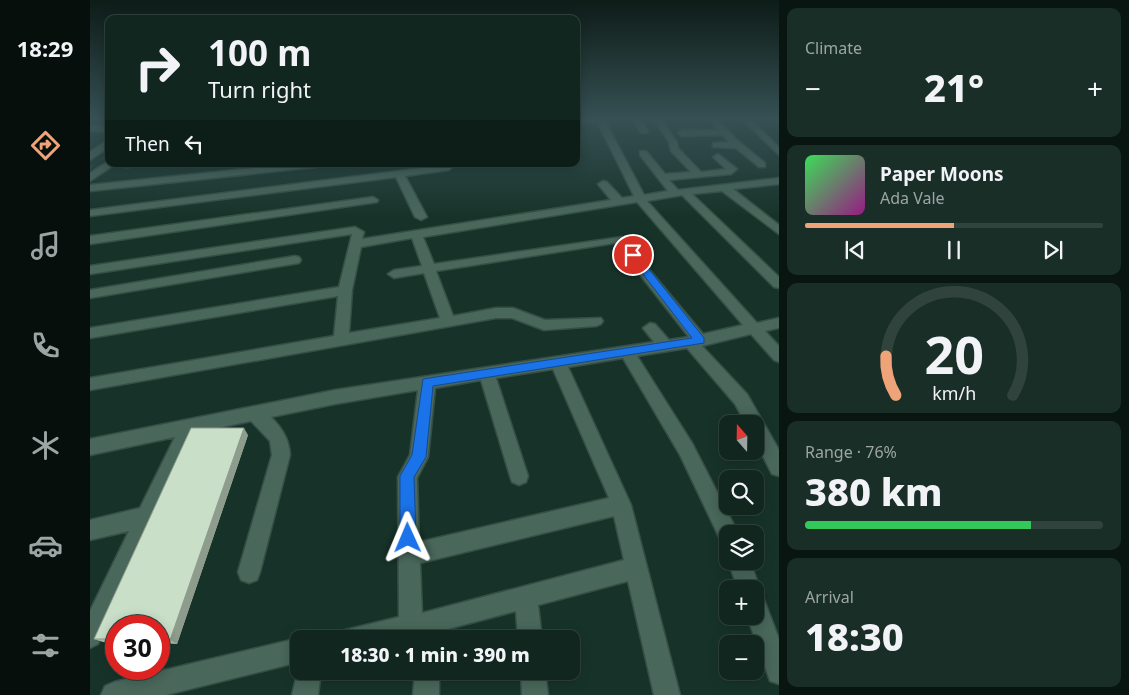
<!DOCTYPE html>
<meta charset="utf-8">
<style>
body{margin:0;font-family:"Noto Sans",sans-serif;background:#1a2e28;color:#f1f3f6;height:100vh;display:flex;flex-direction:column;font-size:19px;white-space:nowrap}
*{box-sizing:border-box;margin:0}
p{font-size:16px;color:#9ca5a4}
.icon{flex:none;width:28px;height:28px;fill:none;stroke:currentColor;stroke-width:2;stroke-linecap:round;stroke-linejoin:round}
.map{position:relative;flex:1;overflow:hidden}
.panel{display:flex;flex-direction:column;gap:8px;padding:8px;background:#091511;width:350px}
.panel>*{flex:none}
.guide{position:absolute;left:15px;top:15px;width:475px;height:152px;border-radius:10px;box-shadow:0 2px 12px #0003,0 0 0 1px #30433d;background:#11261f;color:#f1f3f6;overflow:hidden}
.needle{width:32px;rotate:340deg}
.fabs{position:absolute;left:629px;top:415px;display:grid;gap:10px}
.fabs a{display:grid;place-items:center;width:45px;height:45px;border-radius:10px;background:#11261f;box-shadow:0 2px 12px #0003,0 0 0 1px #30433d;font-size:25px}
.speed{position:absolute;left:15px;top:615px;display:flex;gap:10px;font-size:25px;font-weight:700;text-align:center}
.speed>*{display:grid;place-content:center;width:65px;height:65px;border-radius:50%;background:#11261f;box-shadow:0 2px 12px #0003,0 0 0 1px #30433d;line-height:1}
.speed .limit{border:8px solid #d22;background:#fff;color:#111}
.pin{position:absolute;display:grid;place-items:center;width:42px;height:42px;color:#fff;margin:-21px;border:2px solid #fff;border-radius:50%;box-shadow:0 1px 5px #0007}
.me{position:absolute;width:55px;margin:-28px;rotate:359deg;stroke-linejoin:round;filter:drop-shadow(0 0 4px #0008)}
.turn{display:flex;align-items:center;gap:18px;height:105px;padding:0 20px;font-size:22px}
.turn .icon{width:65px;height:65px;stroke-width:2.5}
.turn b{display:block;font-size:35px;line-height:42px}
.then{display:flex;align-items:center;height:48px;padding:0 20px;background:#0003;gap:10px;font-size:19px}
.big{font-size:38px;font-weight:800;line-height:1.1}
.panel .widget{flex:1;display:flex;flex-direction:column;justify-content:center;gap:8px;min-width:0;padding:0 18px;border-radius:10px;background:#1a2e28}
.panel .dial{align-items:center;gap:0}
.dial svg{height:130px;overflow:visible;fill:none;stroke:#30433d;stroke-width:7;stroke-linecap:round;text-anchor:middle}
.dial text{fill:#f1f3f6;stroke:none}
.song{display:flex;align-items:center;gap:15px}
.cover{width:60px;height:60px;border-radius:8px;background:linear-gradient(135deg,hsl(130 70% 55%),hsl(310 70% 35%))}
.played{height:5px;border-radius:2px;background:linear-gradient(90deg,#efa378 50%,#30433d 50%)}
.keys{display:flex;justify-content:space-around;direction:ltr}
.heat{display:flex;justify-content:space-between;align-items:center;font-size:28px;direction:ltr}
.charge{height:8px;border-radius:4px;background:linear-gradient(90deg,#34c759 76%,#30433d 0)}
.trip{position:absolute;left:200px;top:630px;width:290px;height:50px;border-radius:10px;background:#11261f;box-shadow:0 2px 12px #0003,0 0 0 1px #30433d;font-weight:800;line-height:50px;text-align:center}
main{display:flex;flex:1;min-height:0}
.dock{display:flex;flex-direction:column;width:90px;justify-content:space-around;align-items:center;background:#070f0c;color:#9ca5a4}
.dock .icon{width:35px;height:35px}
.dock .current{color:#efa378}
.dock b{font-size:22px;color:#f1f3f6}
.map>svg:first-child{display:block}
.lines{fill:none;stroke-linecap:round;stroke-linejoin:round}
.stream{stroke:#0f4a56;stroke-width:2}
.minor-casing{stroke:#364f46;stroke-width:3}
.minor{fill:#49675b;fill-rule:evenodd}
.wall{fill:#adc0ac}
.shaded-wall{fill:#8d9c8c}
.building{fill:#c9dfc8;stroke:#8d9c8c}
.route{fill:#1a73e8;stroke:#114b97}
</style>
<main>
<nav class="dock">
<b>18:29</b>
<svg class="icon current" aria-label="directions" viewBox="0 0 24 24"><path d="M12 3l9 9-9 9-9-9zM9 14v-3h6M13 9l2 2-2 2"/></svg>
<svg class="icon" aria-label="music" viewBox="0 0 24 24"><path d="M9 18V5l10-2v13"/><circle cx="6" cy="18" r="3"/><circle cx="16" cy="16" r="3"/></svg>
<svg class="icon" aria-label="phone" viewBox="0 0 24 24"><path d="M5 4h4l2 5-3 2q2 4 5 5l2-3 5 2v4C11 20 4 13 5 4z"/></svg>
<svg class="icon" aria-label="climate" viewBox="0 0 24 24"><path d="M12 3v18M4 7l16 10M4 17L20 7"/></svg>
<svg class="icon" aria-label="car" viewBox="0 0 24 24"><path d="M5 17H2v-5l4-1 3-4h7l3 4 3 1v5h-3M9 17h6M6 11h13"/><circle cx="7" cy="17" r="2"/><circle cx="17" cy="17" r="2"/></svg>
<svg class="icon" aria-label="filters" viewBox="0 0 24 24"><path d="M4 7h16M4 17h16"/><circle cx="9" cy="7" r="2"/><circle cx="15" cy="17" r="2"/></svg>
</nav>
<div class="map">
<svg width="689" height="695" viewBox="0 0 689 695">
<rect width="100%" height="100%" fill="#173329"/>
<g class="lines">
<path class="stream" d="M12,159L19,154
M0,168L2,166"/>
<defs>
<path id="minor" d="M486,119H514L554,195L578,191L550,155V151H556L575,174L601,172L581,151L579,142L563,119H571L587,142L588,148L611,172L636,169L623,157L628,154L647,169L641,174L579,180L588,190L689,178V184L643,189L689,225V234L632,191L602,194L689,277V288L684,287L592,195L557,201L667,323L689,318V328L675,331L689,346V362L684,360L661,334L612,346L657,394L689,450V476L682,474L665,441V424H656L645,404L597,348L547,356L602,443L645,527L648,534H638V544L631,541L590,455L533,358L478,367L541,505L590,695H564L538,581L448,605L452,639H428L426,611L320,639H247L251,631L309,617L308,477L320,455L328,390L245,404L181,417C192,428 199,439 200,455L170,572L167,580L159,583L151,580L148,572L182,455L180,441L161,421L104,433L8,644L0,648V611L39,531L0,540V520L50,508L85,437L0,455V439L245,390L564,342L553,328L560,323L565,324L579,340L599,337L525,243L346,271L363,316L406,308H423L455,320L511,318L513,321L511,324L506,326L454,330L422,318H406L0,390V378L244,336L248,296L0,338V328L249,287L262,234L0,274V266L265,227L274,232L272,239L521,200L508,184L513,181L517,182L532,198L544,196L507,121L486,123ZM547,202L653,325L613,334L532,237L344,264L333,237ZM322,238L332,266L304,270L298,274L304,278L334,273L350,318L259,333L262,290L271,247ZM463,369L519,498L329,542L327,478L338,457L345,388L391,380L420,476L422,482L429,485L436,482L438,476L406,378ZM524,516L534,560L332,613L330,563Z
M542,119H550L558,131L557,133H551Z
M619,119H627L646,139L675,163V167H669L646,148L623,147V143L639,142L633,135L592,136L588,133L592,130H628Z
M652,119H660L689,147V155Z
M684,119H689V122Z
M0,125L19,126V132L0,131Z
M19,139V147L0,160V152Z
M19,161V164H25L0,181V173Z
M26,164H48C43,168 31,168 26,164Z
M201,164H231L226,167L0,191V185Z
M356,165L361,168L359,170L315,176L337,217L331,220L325,217L306,177L0,216V210Z
M283,197L288,200L287,202L0,244V236Z
M205,256L209,257L211,260L209,263L0,298V290Z
M638,561H660L670,589L668,595L673,597L689,639V684L680,681L657,616H665V589H648Z
M209,638L211,639H209V662L76,695H11L15,686L24,682Z
M209,666V671H231L228,695H202Z
M325,671H349V695H323Z
M431,671H455L458,695H432Z"/>
</defs>
<use href="#minor" class="minor-casing"/>
<use href="#minor" class="minor"/>
</g>
<path class="wall" d="M158,435L87,644L69,643V626H26V643L13,642L4,639Z"/>
<path class="shaded-wall" d="M154,428L158,435L87,644L80,640Z"/>
<path class="building" d="M101,428H154L80,640H69V626H26V639H4Z"/>
<linearGradient id="sky" x2="0" y2="1"><stop stop-color="#0d1c17"/><stop offset="0.55" stop-color="#365054"/><stop offset="1" stop-color="#365054" stop-opacity="0"/></linearGradient>
<rect width="689" height="216" fill="url(#sky)"/>
<path class="route" d="M540,253H546L614,338V343L343,386L336,457L324,477L326,538L324,543L318,546L313,543L310,538V476L322,455L333,379L602,338L540,257Z"/>
</svg>
<div class="fabs">
<a><svg class="needle" viewBox="-14 -14 28 28"><path d="M0-13l5 13h-10z" fill="#e53935"/><path d="M0 13l5-13h-10z" fill="#9ca5a4"/></svg></a>
<a><svg class="icon" aria-label="search" viewBox="0 0 24 24"><circle cx="10" cy="10" r="6"/><path d="M15 15l6 6"/></svg></a>
<a><svg class="icon" aria-label="layers" viewBox="0 0 24 24"><path d="M12 4l9 5-9 5-9-5zM3 14l9 5 9-5"/></svg></a>
<a>+</a>
<a>−</a>
</div>
<div class="speed"><div class="limit">30</div></div>
<div class="pin" style="left:543px;top:255px;background:#d93025"><svg class="icon" aria-label="arrive" viewBox="0 0 24 24"><path d="M6 21V4h12l-3 4 3 4H6"/></svg></div>
<svg class="me" style="left:318px;top:538px" viewBox="-20 -20 40 40"><path d="M0-17L14 15 0 8-14 15z" fill="#1a73e8" stroke="#fff" stroke-width="4"/></svg>
<div class="trip">18:30 · 1 min · 390 m</div>
<div class="guide">
<div class="turn"><svg class="icon" aria-label="right" viewBox="0 0 24 24"><path d="M7 20v-9h11M14 6l5 5-5 5"/></svg><div><b>100 m</b>Turn right</div></div>
<div class="then">Then<svg class="icon" aria-label="left" viewBox="0 0 24 24"><path d="M17 20v-9H6M10 6l-5 5 5 5"/></svg></div>
</div>
</div>
<section class="panel">
<div class="widget"><p>Climate</p>
<div class="heat"><a>−</a><b class="big">21°</b><a>+</a></div>
</div>
<div class="widget">
<div class="song"><i class="cover"></i><div><b>Paper Moons</b><p>Ada Vale</p></div></div>
<div class="played"></div>
<div class="keys"><svg class="icon" aria-label="previous" viewBox="0 0 24 24"><path d="M18 5L8 12l10 7zM5 5v14"/></svg><svg class="icon" aria-label="pause" viewBox="0 0 24 24"><path d="M8 5v14M16 5v14"/></svg><svg class="icon" aria-label="next" viewBox="0 0 24 24"><path d="M6 5l10 7-10 7zM19 5v14"/></svg></div>
</div>
<div class="widget dial"><svg viewBox="0 0 100 80">
<path d="M14 69A42 42 0 1 1 86 69"/>
<path d="M14 69A42 42 0 0 1 8 45" stroke="#efa378"/>
<text x="50" y="56" font-size="32" font-weight="700">20</text>
<text x="50" y="72" font-size="11">km/h</text>
</svg></div>
<div class="widget"><p>Range · 76%</p><b class="big">380 km</b><div class="charge"></div></div>
<div class="widget"><p>Arrival</p><b class="big">18:30</b></div>
</section>
</main>
